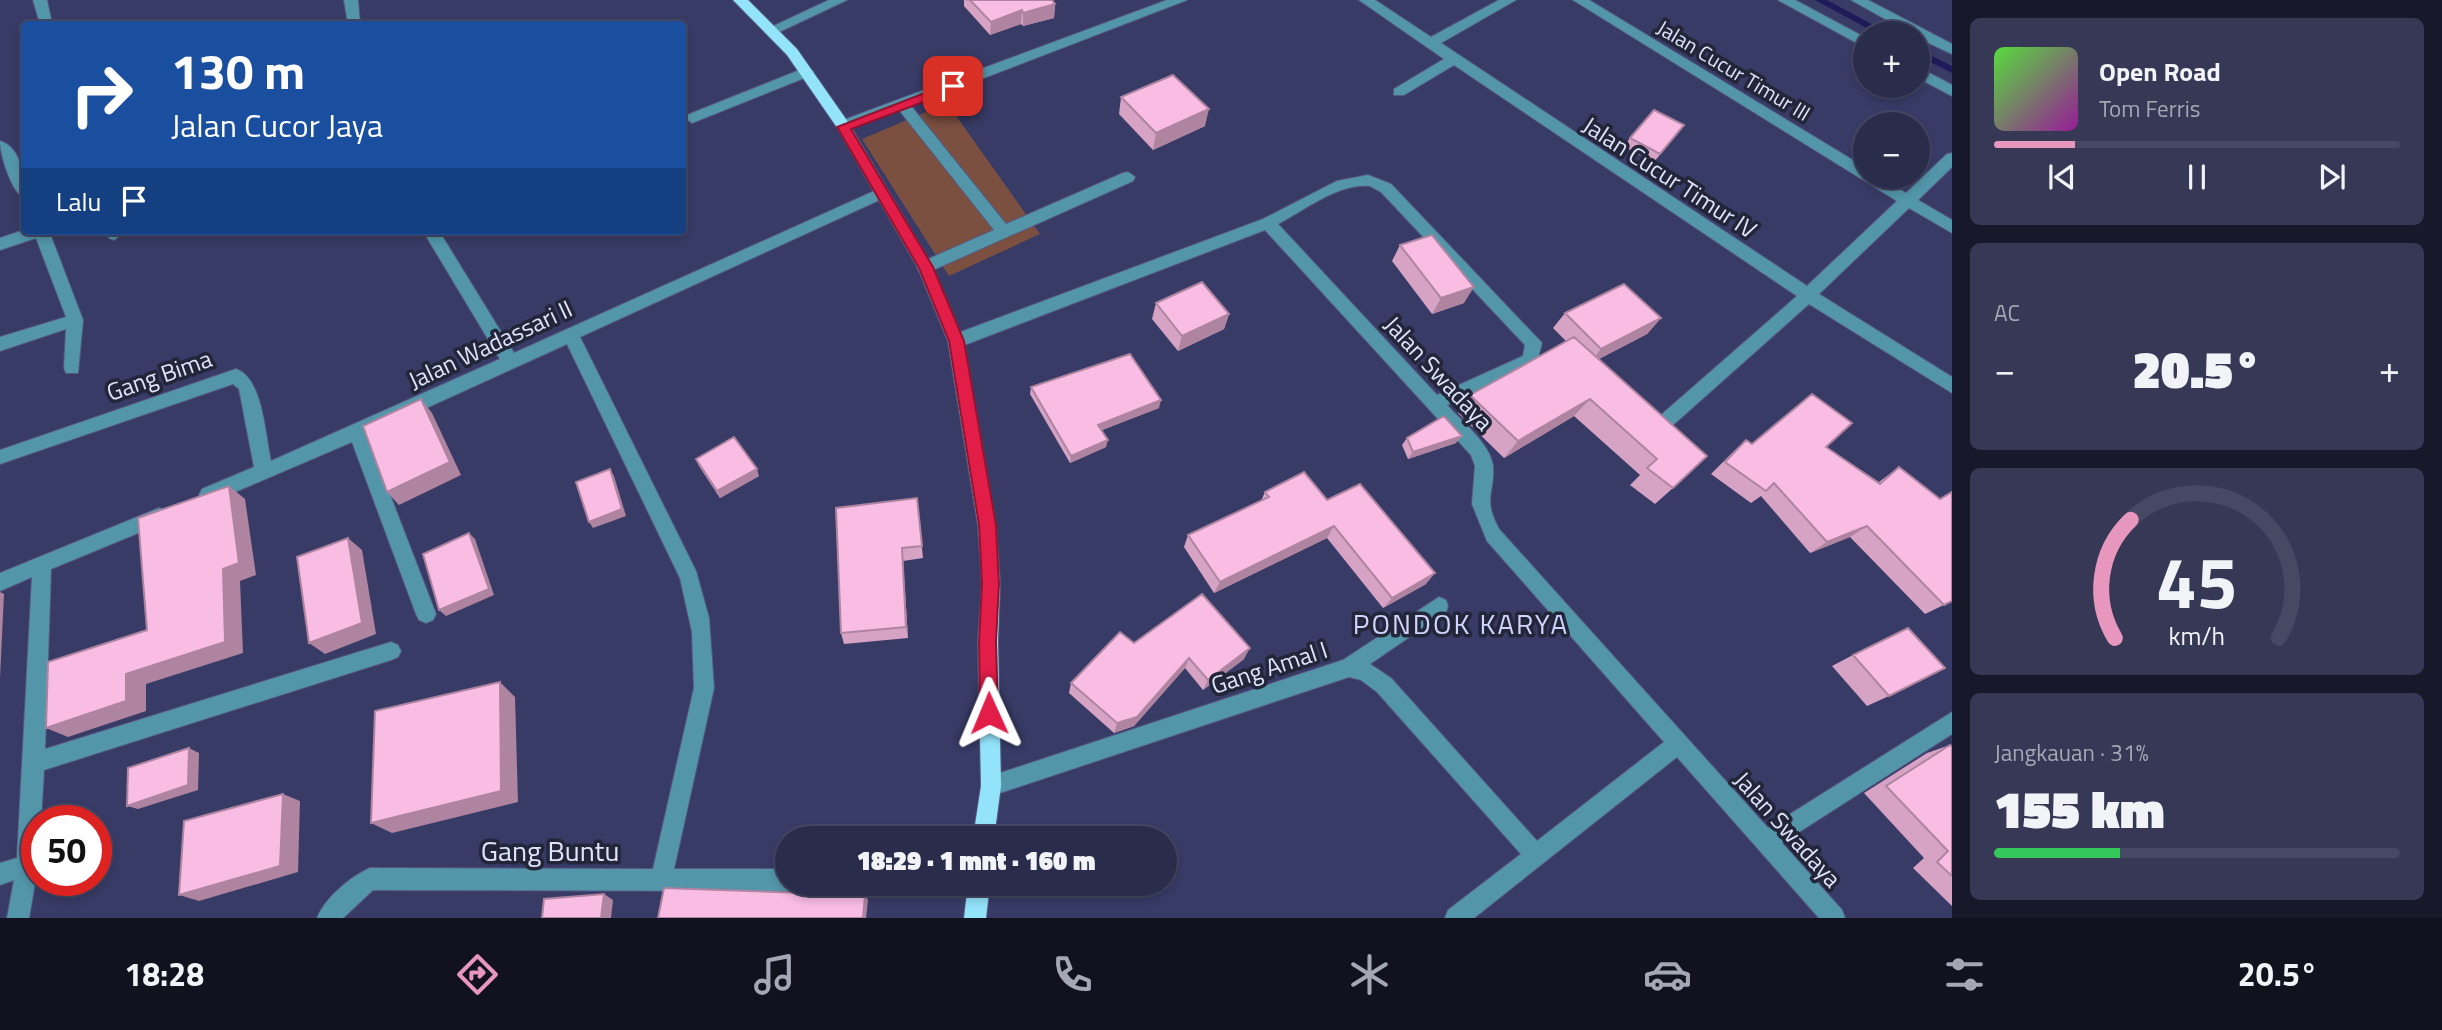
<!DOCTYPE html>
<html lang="id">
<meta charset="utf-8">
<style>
body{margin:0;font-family:"Titillium Web",sans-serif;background:#363856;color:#f1f3f6;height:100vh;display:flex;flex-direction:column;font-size:26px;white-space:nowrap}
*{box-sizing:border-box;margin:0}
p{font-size:23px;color:#a5a7b5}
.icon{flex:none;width:38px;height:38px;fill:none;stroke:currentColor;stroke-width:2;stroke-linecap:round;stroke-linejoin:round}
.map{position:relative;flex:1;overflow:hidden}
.drawer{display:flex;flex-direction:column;gap:18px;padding:18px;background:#17182a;width:490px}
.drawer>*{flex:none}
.banner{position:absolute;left:21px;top:21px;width:665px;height:214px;border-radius:7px;box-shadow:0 4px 10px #0003,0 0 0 2px #464864;background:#1a4fa0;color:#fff;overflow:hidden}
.controls{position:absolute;left:1853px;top:21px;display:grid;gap:14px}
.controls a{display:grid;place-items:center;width:77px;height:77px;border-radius:50%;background:#2a2c4c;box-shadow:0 4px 10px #0003,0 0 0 2px #464864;font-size:35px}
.speed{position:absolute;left:21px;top:805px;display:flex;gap:14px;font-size:35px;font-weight:700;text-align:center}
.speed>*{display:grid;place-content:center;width:91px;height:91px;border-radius:50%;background:#2a2c4c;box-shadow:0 4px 10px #0003,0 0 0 2px #464864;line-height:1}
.speed .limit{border:10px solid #d22;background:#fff;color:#111}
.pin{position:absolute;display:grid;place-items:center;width:60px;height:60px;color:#fff;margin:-30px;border-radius:14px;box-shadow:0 4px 10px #0006}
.me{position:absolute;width:77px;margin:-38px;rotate:359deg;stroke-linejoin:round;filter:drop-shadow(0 0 5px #0008)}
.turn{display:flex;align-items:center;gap:24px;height:147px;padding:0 35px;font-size:32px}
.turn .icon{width:91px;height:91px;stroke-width:2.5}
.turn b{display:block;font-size:49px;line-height:60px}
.then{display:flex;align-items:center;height:66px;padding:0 35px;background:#0003;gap:14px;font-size:26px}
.big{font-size:52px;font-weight:800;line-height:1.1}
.drawer .card{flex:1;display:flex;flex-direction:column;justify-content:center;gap:10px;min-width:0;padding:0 24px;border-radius:10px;background:#363856}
.drawer .dial{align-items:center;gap:0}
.dial svg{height:182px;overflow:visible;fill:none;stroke:#464864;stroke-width:7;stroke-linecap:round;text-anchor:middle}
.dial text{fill:#f1f3f6;stroke:none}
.song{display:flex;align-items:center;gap:21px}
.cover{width:84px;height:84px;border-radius:10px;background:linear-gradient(135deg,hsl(110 70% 55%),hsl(300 70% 35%))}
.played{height:7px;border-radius:4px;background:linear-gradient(90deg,#e797bd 20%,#464864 20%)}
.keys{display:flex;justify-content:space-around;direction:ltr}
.heat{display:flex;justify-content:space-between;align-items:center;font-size:38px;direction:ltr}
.charge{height:10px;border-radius:5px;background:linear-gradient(90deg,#34c759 31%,#464864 0)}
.trip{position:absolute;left:775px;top:826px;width:402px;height:70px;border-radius:35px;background:#2a2c4c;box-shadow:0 4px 10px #0003,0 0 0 2px #464864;font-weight:800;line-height:70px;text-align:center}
.tab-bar{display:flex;height:112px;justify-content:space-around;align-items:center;background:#11121e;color:#a5a7b5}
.tab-bar .icon{width:49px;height:49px}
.tab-bar .active{color:#e797bd}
.tab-bar b{font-size:32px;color:#f1f3f6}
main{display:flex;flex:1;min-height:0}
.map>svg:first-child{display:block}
.green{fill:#7c5041}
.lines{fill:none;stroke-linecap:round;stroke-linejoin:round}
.stream{fill:#1f1b58;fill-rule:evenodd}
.minor-casing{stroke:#565981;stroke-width:2}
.major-casing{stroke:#565981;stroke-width:2}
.minor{fill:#5396aa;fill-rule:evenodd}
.major{fill:#93e3fb;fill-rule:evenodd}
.wall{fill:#d6a3c4}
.shaded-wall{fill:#ae84a0}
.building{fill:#f9bde4;stroke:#ae84a0;stroke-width:2}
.route{fill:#e11d48;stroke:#92132f;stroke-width:2}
.labels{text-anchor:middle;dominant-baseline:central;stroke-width:7;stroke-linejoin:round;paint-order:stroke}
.far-street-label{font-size:21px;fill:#dfe3fe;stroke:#232538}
.street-label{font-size:24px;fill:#dfe3fe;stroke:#232538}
.quarter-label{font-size:28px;letter-spacing:2px;fill:#ced4fe;stroke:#232538}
.near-street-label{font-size:28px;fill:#dfe3fe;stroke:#232538}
</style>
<main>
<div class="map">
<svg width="1952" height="918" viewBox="0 0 1952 918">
<rect width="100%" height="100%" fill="#383b66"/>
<path class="green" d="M947,103L1040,234L949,276L862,139Z"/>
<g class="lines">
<path class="stream" d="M1815,0H1827L1888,33H1876Z
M1918,49L1952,66V73L1918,56Z"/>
<defs>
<path id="minor" d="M33,0H47L52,24H40Z
M344,0H358L360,24H348Z
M829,0H847L777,33L772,34L765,30Z
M1167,0H1187L911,106L1006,224L1123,173L1128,172L1135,177L1133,181L931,271H919L917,267L919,263L994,230L899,110L843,131L836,126L838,122Z
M1359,0H1375L1431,37L1499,0H1516L1441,43L1807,286L1897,201L1573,0H1589L1866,168V177H1879L1906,193L1947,154L1952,153V167L1918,200L1952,220V233L1909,208L1819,294L1952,377V393L1809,304L1673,425H1661L1658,420L1661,415L1797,296L1454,65L1404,95H1394V89L1444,59Z
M1778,0H1795L1866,38V48Z
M1851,0H1868L1952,44V54L1918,38V33H1910Z
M807,67L814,72L812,75L692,123L685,118L687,115Z
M1918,67L1952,85V96L1918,78Z
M0,141C22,148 24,177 24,197C12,194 0,154 0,141Z
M1368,175L1391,184L1542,343L1536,365L1447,405C1461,421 1490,443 1493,466C1495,494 1482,497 1499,529L1768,828L1952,712V734L1782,843L1842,910L1845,918H1819L1677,757L1474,918H1445L1448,910L1521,854L1377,692L1361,680L1349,677L991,796L984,793L981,786L984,779L991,776L1343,660L1439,597L1446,600L1448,606L1446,612L1370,664L1391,678L1537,841L1664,742L1487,541L1472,504L1475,466L1471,455L1265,230L962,346H950L948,341L950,336L1263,219L1337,181ZM1370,186L1381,192L1525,345L1523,356L1437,395L1278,224C1305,210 1338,183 1370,186Z
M881,188L888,193L886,197L580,337L696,571L709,618L714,688L674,869H788V884H797L788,891L373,890L343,918H317C325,898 350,877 370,868L653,869L694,688L692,632L680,578L567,344L367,435L436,614L433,620L426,623L419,620L416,614L352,442L214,501L208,503L202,501L199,495L202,489L254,467L239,389L233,384L0,464V450L236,369C263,378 265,435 271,461L500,359L423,231H439L514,353Z
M24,230L49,231L83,320L78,373H66L64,368L66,329L0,351V337L66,317L36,238L0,250V238Z
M105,231H121L122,234L114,240L109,238Z
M159,508L165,510L168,516L165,522L51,569L45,749L391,642L398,645L401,651L398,657L391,660L44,770L41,821H37V871L29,918H7L14,880L0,885V863L17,858L32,577L0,591V573Z"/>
<path id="major" d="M733,0H748L797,49L848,122L933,267L964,341L996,525L1000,584L998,641L1001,786L994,838H973L981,786L978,641L982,584L978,525L948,341L918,268L838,129L787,55Z
M968,884H990L986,918H964Z"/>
</defs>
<use href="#minor" class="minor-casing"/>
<use href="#major" class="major-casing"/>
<use href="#minor" class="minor"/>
<use href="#major" class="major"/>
</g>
<path class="wall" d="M964,0L1055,4L1054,18L1023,26L1021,24L990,35L964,6Z
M1121,97L1205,126L1153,150L1119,114Z
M1684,125L1654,162L1624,147L1630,138Z
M1400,245L1464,303L1432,314L1392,261Z
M1156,303L1229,314L1224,329L1178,351L1152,319Z
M1565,313L1661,318L1647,334L1599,359L1673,488L1655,504L1630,485L1640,475L1574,416L1504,458L1458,413L1470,395L1566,341L1553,328Z
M1031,387L1159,408L1102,430L1106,447L1070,463L1030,394Z
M1407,438L1456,443L1408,459L1402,445Z
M1746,440L1752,444L1826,447L1879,482L1899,467L1952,601L1925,614L1850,537L1810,553L1761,496L1751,503L1711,474L1733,452Z
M696,459L759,476L720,498L699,466Z
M1265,492L1327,500L1426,584L1383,608L1327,538L1214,593L1184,547L1188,535L1261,501Z
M917,498L923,558L903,561L908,638L844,644L841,633Z
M1134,643L1244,659L1203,690L1185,668L1134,726L1114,733L1069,693L1071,683Z
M1853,655L1889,696L1867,706L1832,666Z
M1950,745L1952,747V906L1913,868L1924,858L1864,793L1927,753Z"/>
<path class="shaded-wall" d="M1055,4L1054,18L1023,26V13Z
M1022,10L1021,24L990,35L991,22Z
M1209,109L1205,126L1153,150L1156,133Z
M1474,287L1464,303L1432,314L1441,298Z
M1229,314L1224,329L1178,351L1182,336Z
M1661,318L1647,334L1589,364L1601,349Z
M421,399L432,413L461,475L399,505L387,492Z
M1590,399L1574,416L1504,458L1518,441Z
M1161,400L1159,408L1097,432L1098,425Z
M1462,436L1456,443L1408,459L1413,452Z
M1108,440L1106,447L1070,463L1071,456Z
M610,469L614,476L626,516L593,528L589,522Z
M757,469L759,476L720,498L717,491Z
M229,486L245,499L256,575L240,581L243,653L146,684V711L68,737L46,728L126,674L223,569Z
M1334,526L1327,538L1214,593L1220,582Z
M1867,526L1850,537L1810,553L1827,542Z
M469,533L475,539L494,595L446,616L439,610Z
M348,538L362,550L376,634L325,654L309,643Z
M902,548L903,561L908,638L906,627Z
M1435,573L1426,584L1383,608L1392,598Z
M0,592L4,594L0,678Z
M1250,648L1244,659L1203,690L1208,680Z
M1189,658L1185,668L1134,726L1114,733L1117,723Z
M500,682L515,697L518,802L392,833L371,823Z
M189,748L199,753L198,790L138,809L127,806Z
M283,794L300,801L298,872L199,901L179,895Z
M604,894L613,900L611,918H601Z
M865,895L868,900L866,918H863Z"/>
<path class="building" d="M970,0H1052L1055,4L1023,13L1022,10L991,22Z
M1173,75L1209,109L1156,133L1121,97Z
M1654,110L1684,125L1660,154L1630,138Z
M1432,235L1474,287L1441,298L1400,245Z
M1202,282L1229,314L1182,336L1156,303Z
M1624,284L1661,318L1601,349L1565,313Z
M1574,337L1707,456L1673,488L1647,468L1657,459L1590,399L1518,441L1470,395Z
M1130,354L1161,400L1098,425L1108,440L1071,456L1031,387Z
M1812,394L1852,423L1826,447L1880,484L1899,467L1940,499L1952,492V601L1944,605L1867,526L1827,542L1774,483L1766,491L1725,462L1746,440L1752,444Z
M421,399L450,462L387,492L363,426Z
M1444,416L1462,436L1413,452L1407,438Z
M734,437L757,469L717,491L696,459Z
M610,469L622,509L589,522L576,482Z
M1304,472L1327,500L1360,484L1435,573L1392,598L1334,526L1220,582L1188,535L1269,497L1265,492Z
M229,486L239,563L223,569L225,642L126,674V701L46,728L48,662L147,630L138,518Z
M917,498L922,546L902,548L906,627L841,633L836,508Z
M469,533L489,589L439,610L423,554Z
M348,538L362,623L309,643L297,557Z
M1202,594L1250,648L1208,680L1189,658L1137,717L1117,723L1071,683L1120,632L1134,643Z
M1908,628L1945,668L1889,696L1853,655Z
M500,682L501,791L371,823L375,711Z
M1950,745L1952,747V876L1937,862L1948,851L1886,786Z
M189,748L188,785L127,806L128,768Z
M283,794L280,866L179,895L184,821Z
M664,888L865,895L863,918H658Z
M604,894L601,918H542L544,899Z"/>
<path class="route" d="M953,82L958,83V89L851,129L933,267L964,341L996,525L999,584L996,641L998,713L996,720L989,722L983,720L980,713L979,641L982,584L979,525L949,341L919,268L837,127Z"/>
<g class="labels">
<g class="far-street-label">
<text transform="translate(1734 70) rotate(31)">Jalan Cucur Timur III</text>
</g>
<g class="street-label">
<text transform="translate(1670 177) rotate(33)">Jalan Cucur Timur IV</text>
<text transform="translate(490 344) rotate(-25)">Jalan Wadassari II</text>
<text transform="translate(1439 373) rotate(47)">Jalan Swadaya</text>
<text transform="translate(159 375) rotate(-19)">Gang Bima</text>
<text transform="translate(1269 667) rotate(-18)">Gang Amal I</text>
<text transform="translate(1788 829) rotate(48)">Jalan Swadaya</text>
</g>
<g class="quarter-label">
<text x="1461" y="623">PONDOK KARYA</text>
</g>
<g class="near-street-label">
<text x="550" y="850">Gang Buntu</text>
</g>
</g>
</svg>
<div class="controls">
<a>+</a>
<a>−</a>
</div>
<div class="speed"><div class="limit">50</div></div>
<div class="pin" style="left:953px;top:86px;background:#d93025"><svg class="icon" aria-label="arrive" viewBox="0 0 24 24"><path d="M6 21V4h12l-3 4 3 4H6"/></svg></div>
<svg class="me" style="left:989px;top:713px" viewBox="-20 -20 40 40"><path d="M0-17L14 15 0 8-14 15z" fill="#e11d48" stroke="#fff" stroke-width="4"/></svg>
<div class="trip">18:29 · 1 mnt · 160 m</div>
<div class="banner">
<div class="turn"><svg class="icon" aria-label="right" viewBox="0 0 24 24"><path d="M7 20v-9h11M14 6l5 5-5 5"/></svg><div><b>130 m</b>Jalan Cucor Jaya</div></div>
<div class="then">Lalu<svg class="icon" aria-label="arrive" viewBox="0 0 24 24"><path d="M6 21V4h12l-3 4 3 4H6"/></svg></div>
</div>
</div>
<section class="drawer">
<div class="card">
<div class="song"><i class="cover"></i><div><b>Open Road</b><p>Tom Ferris</p></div></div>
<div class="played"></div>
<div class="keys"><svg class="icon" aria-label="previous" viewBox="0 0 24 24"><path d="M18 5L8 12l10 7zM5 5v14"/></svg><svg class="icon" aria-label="pause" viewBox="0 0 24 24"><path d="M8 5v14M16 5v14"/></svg><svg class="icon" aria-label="next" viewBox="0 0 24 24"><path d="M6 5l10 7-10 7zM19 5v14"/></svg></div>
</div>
<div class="card"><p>AC</p>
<div class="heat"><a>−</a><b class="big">20.5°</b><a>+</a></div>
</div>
<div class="card dial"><svg viewBox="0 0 100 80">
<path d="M14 69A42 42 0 1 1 86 69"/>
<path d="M14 69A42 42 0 0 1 21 17" stroke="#e797bd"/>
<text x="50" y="56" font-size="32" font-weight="700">45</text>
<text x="50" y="72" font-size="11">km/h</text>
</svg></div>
<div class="card"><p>Jangkauan · 31%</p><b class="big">155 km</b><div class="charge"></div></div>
</section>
</main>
<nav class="tab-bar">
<b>18:28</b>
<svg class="icon active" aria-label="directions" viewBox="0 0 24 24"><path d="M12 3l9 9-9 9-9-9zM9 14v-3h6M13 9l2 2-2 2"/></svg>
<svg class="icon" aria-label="music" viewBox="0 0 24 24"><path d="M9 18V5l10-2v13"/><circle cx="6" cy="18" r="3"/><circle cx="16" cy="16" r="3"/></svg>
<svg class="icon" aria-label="phone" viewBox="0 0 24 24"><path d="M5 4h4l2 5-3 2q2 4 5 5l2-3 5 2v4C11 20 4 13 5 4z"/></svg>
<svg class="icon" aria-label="climate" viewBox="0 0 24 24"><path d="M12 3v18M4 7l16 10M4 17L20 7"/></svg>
<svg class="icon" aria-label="car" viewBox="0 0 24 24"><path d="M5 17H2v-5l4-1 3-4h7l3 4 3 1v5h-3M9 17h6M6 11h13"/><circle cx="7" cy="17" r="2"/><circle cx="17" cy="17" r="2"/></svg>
<svg class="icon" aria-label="filters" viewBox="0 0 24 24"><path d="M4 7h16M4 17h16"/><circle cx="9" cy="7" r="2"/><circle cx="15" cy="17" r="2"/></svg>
<b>20.5°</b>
</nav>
